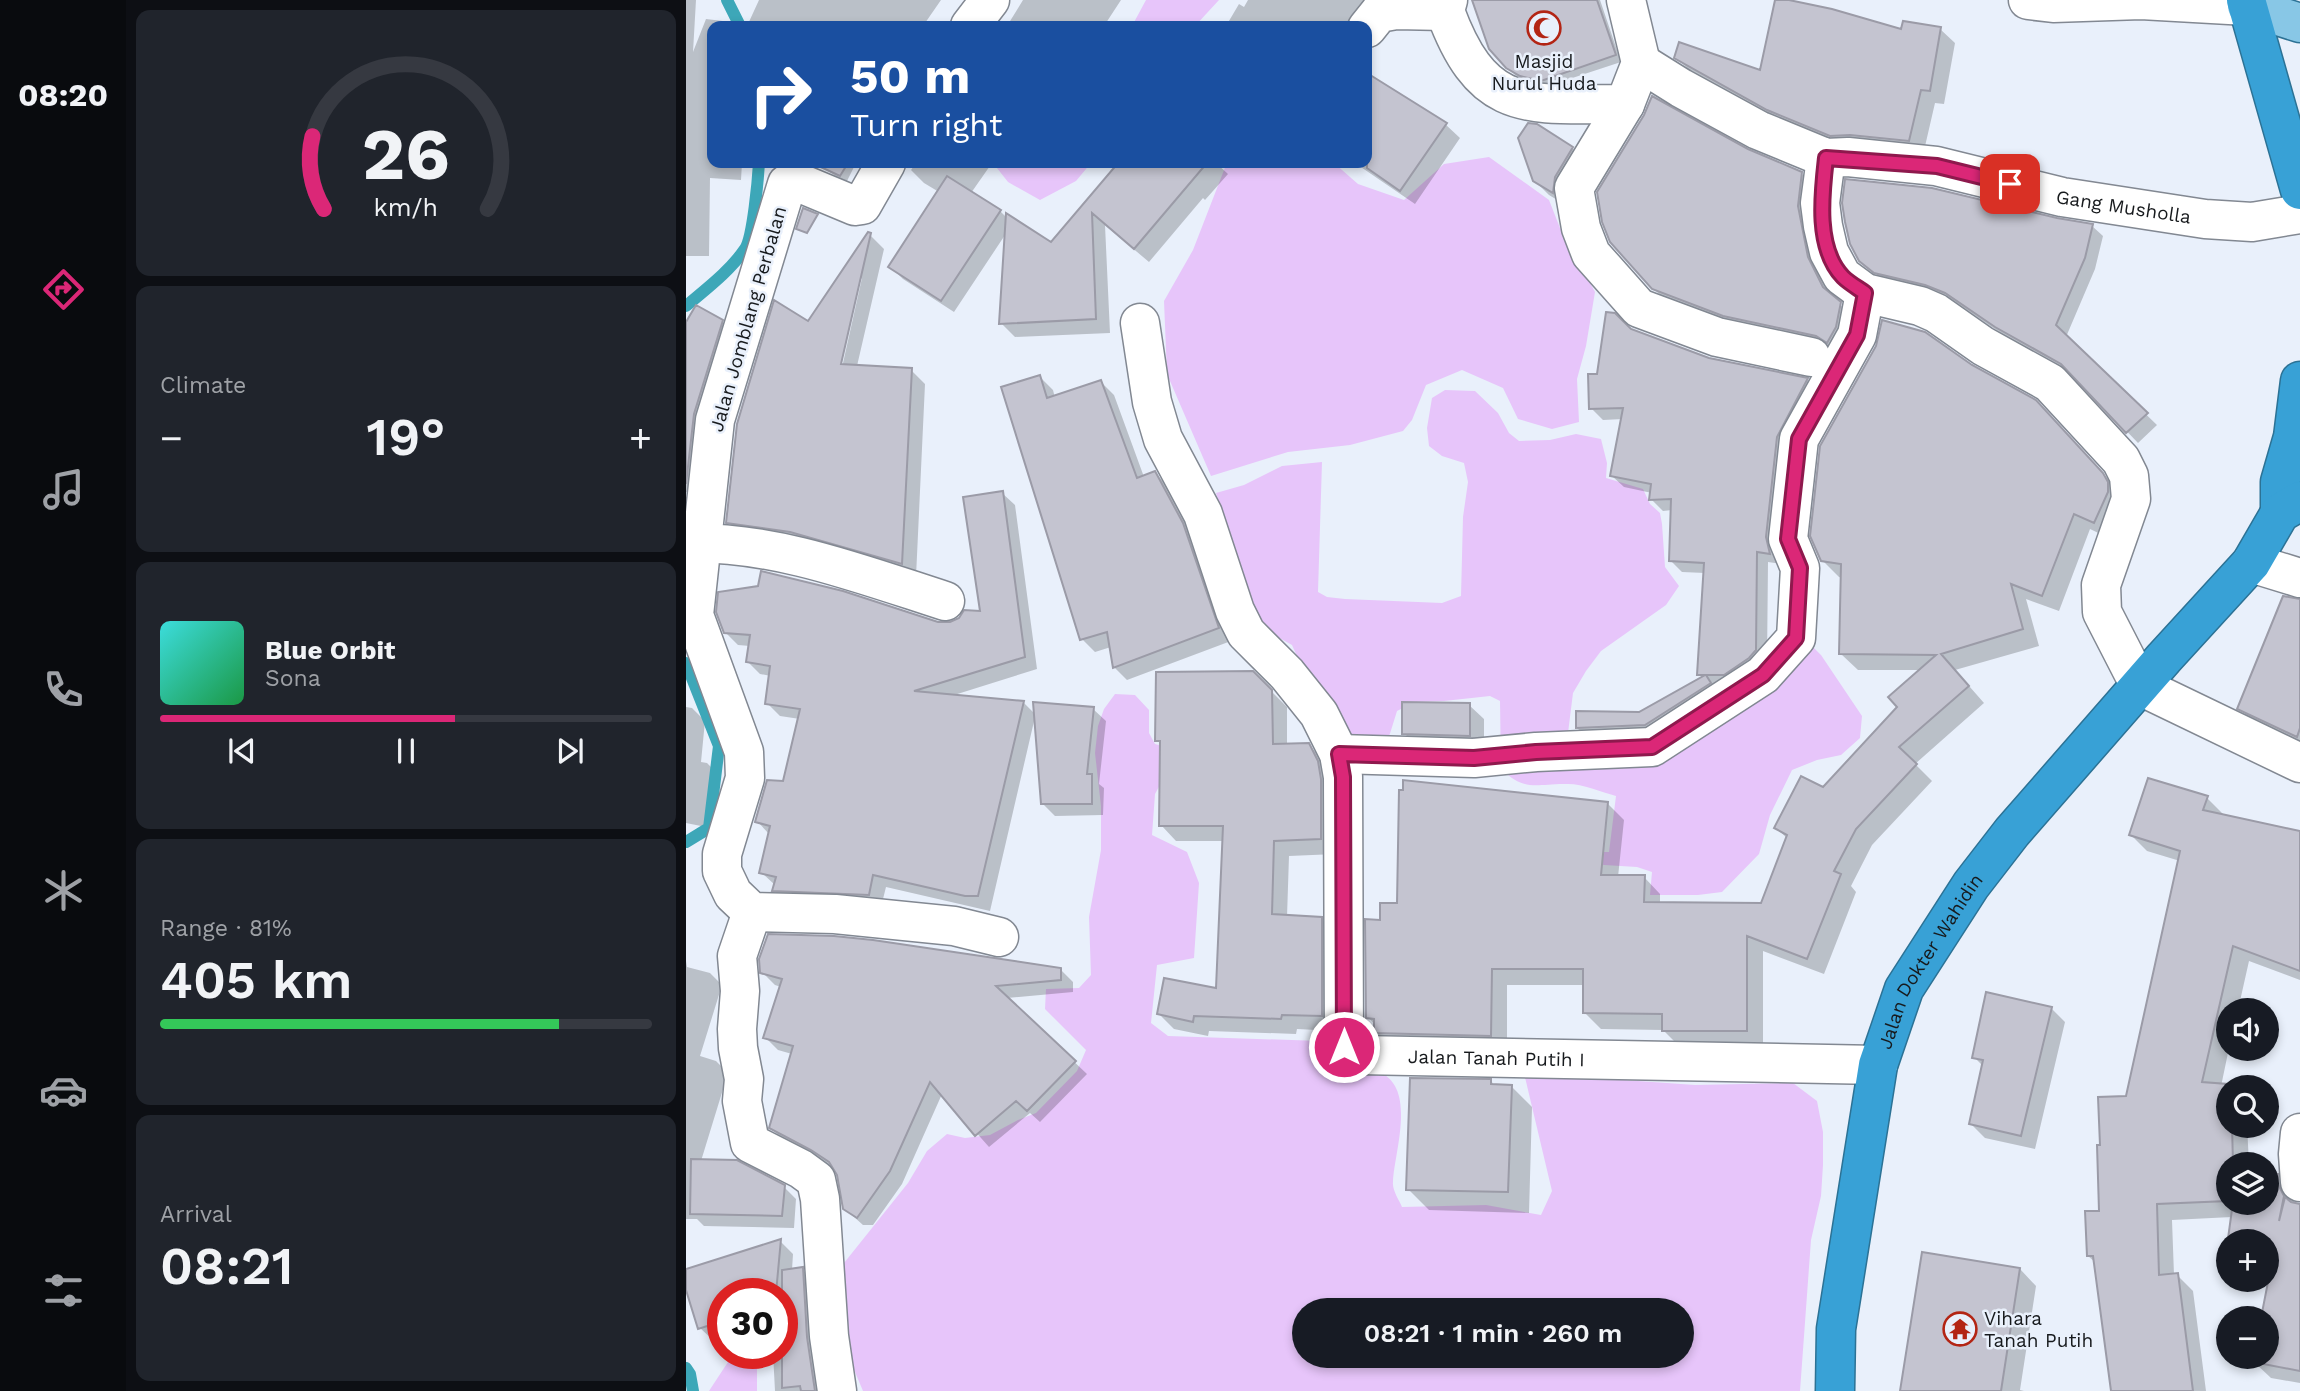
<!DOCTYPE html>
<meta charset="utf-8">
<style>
body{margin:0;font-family:"Work Sans",sans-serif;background:#20242c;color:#f1f3f6;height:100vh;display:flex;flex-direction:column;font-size:26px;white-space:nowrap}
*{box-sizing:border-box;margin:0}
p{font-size:23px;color:#9ea1a6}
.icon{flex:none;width:38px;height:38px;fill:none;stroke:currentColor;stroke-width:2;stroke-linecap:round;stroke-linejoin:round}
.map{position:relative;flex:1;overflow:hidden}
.side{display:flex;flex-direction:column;gap:10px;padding:10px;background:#0d0f14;width:560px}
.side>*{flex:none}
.hud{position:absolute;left:21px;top:21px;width:665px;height:147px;border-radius:14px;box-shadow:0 4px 10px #0003;background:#1a4fa0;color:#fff;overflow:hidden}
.controls{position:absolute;left:1530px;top:998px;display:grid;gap:14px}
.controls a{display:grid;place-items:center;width:63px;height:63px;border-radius:50%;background:#171b24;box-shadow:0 4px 10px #0003;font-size:35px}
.speed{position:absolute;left:21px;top:1278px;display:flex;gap:14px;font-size:35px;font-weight:700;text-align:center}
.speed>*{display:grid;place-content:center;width:91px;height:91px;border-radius:50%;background:#171b24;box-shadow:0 4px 10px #0003;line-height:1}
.speed .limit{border:10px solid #d22;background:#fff;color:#111}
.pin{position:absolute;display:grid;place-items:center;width:60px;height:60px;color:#fff;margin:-30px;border-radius:14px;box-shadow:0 4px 10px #0006}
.me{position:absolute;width:77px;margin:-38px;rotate:0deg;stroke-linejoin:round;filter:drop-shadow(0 0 5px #0008)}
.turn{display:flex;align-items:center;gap:24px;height:147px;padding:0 28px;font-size:32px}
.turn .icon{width:91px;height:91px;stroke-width:2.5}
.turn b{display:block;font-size:49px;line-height:60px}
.big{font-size:52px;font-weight:600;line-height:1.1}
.side .tile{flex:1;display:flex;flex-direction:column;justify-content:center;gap:10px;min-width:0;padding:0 24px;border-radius:14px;background:#20242c}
.side .dial{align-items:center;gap:0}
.dial svg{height:182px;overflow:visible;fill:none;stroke:#363941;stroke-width:7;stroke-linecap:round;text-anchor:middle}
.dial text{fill:#f1f3f6;stroke:none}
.song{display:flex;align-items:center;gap:21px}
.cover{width:84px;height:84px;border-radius:10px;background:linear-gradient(135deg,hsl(180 70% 55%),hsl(140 70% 35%))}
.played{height:7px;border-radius:4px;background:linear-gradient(90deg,#db2777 60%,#363941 60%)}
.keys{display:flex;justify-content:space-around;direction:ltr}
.heat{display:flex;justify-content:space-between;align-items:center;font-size:38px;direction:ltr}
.charge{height:10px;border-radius:5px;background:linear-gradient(90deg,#34c759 81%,#363941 0)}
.trip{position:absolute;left:606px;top:1298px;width:402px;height:70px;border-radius:35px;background:#171b24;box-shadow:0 4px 10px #0003;font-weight:600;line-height:70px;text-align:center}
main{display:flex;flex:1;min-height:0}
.dock{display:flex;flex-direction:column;width:126px;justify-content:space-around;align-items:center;background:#090b0e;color:#9ea1a6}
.dock .icon{width:49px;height:49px}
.dock .on{color:#db2777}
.dock b{font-size:32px;color:#f1f3f6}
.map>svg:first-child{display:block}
.green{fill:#e7c5fa;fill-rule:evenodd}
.shadow{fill:#0003;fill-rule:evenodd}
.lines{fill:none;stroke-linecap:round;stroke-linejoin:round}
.stream{stroke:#3da7b8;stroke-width:12}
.building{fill:#c4c4d0;stroke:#9b9ba7;stroke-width:2}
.minor-casing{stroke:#828892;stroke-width:41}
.major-casing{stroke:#2c7295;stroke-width:41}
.highway-casing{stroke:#2c7295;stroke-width:41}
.minor{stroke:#fff;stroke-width:38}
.major{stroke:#88c7e6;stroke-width:38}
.highway{stroke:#38a1d6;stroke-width:38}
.route-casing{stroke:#8e194d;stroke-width:18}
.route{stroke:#db2777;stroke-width:12}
.labels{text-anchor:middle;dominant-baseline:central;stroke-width:5;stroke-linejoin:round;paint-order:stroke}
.poi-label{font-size:19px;fill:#171a1d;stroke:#e9f0fb}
.street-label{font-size:19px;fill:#171a1d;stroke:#e9f0fb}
</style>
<main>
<nav class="dock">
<b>08:20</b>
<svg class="icon on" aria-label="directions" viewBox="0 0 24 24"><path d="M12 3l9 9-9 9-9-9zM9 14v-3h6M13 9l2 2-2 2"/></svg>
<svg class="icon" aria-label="music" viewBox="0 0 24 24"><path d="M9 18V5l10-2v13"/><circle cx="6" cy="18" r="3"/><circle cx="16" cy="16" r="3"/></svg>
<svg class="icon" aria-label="phone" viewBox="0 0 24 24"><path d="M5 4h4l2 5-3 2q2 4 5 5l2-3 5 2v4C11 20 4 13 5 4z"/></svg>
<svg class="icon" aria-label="climate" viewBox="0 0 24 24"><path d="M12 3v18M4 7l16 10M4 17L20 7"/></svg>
<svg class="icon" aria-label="car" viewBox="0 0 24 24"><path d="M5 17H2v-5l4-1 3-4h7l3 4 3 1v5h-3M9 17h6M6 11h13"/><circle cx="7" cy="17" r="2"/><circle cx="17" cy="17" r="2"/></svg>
<svg class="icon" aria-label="filters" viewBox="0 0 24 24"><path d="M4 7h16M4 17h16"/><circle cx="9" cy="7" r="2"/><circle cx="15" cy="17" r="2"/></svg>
</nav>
<section class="side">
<div class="tile dial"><svg viewBox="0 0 100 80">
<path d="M14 69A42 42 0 1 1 86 69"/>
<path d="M14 69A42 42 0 0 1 9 37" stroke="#db2777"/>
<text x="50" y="56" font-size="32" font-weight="700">26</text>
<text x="50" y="72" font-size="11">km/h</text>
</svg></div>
<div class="tile"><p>Climate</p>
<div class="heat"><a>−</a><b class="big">19°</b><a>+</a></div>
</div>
<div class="tile">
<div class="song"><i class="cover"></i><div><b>Blue Orbit</b><p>Sona</p></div></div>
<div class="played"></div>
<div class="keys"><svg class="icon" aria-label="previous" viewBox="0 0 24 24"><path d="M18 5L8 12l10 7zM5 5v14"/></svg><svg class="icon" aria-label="pause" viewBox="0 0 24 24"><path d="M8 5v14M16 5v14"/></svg><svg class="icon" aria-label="next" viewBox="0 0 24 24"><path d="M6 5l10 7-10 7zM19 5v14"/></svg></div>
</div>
<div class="tile"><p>Range · 81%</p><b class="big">405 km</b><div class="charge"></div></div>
<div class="tile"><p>Arrival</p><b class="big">08:21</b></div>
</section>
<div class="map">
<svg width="1614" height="1391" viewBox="0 0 1614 1391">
<rect width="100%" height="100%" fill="#e9f0fb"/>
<path class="green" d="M460,0H533L509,26H446Z
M803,157L863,200L874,228L909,292L900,346L891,379L893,422L866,429L832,419L817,388L776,370L740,385L726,420L717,431L664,445L602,452L525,476L481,374L478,301L507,250L540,165L542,163H648L672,184L718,200L758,164Z
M307,163H405L390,181L354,200L322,182Z
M759,390L789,391L812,413L823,433L833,441L864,440L890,434L915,439L921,463L920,478L957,489L964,504L974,513L976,524L979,567L993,586L980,605L915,651L900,671L887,693L882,733L998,746L1049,717L1122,642L1135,655L1176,716L1174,738L1155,755L1131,760L1106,770L1084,815L1073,854L1036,892L1012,895H964L966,872L951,867L902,864L905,852H923L930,796C915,792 897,784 882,784C851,783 840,793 815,769L814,701L804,696L758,701L729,702L711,711L697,756L677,760L619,674L606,645L570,625L530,493L558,485L596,466L636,462L632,592L641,597L659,599L756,603L775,596L777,517L782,482L778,463L756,456L743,446L741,428L746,398Z
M429,694L449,695L463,710V733L469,744L480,747L475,783L469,794L466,835L501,852L513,883L508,958L471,965L465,1023L482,1036L635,1041L644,1062C659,1065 677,1067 692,1072C732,1086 708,1153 707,1182C706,1190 713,1200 716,1207L800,1205L855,1215L866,1191L838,1073L1009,1085L1107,1083L1131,1101L1137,1132V1165L1135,1196L1125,1240L1114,1391H177L164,1360L154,1268L222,1183L241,1151L261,1134L279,1138L304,1135L332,1120L350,1113L391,1071L400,1050L359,1009L360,989L393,988L405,975L403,917L415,850V806L409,753L412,726L418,709ZM618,1311H996V1356H618Z
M57,1353H66L71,1364V1391H23L42,1362Z"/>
<path class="shadow" d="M0,0H10L7,52L20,19L62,24L73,0H255L237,26H26V163H56L55,180L24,178L23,256H0Z
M337,0H435L418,26H321Z
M562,0H693L678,26H540L553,4L558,7Z
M788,0H914L935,62L862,86L843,82L829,75L804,49Z
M1091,0L1216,31L1254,29L1269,43L1258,104L1249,103L1237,155L1159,149L1097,124L1004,71L990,57L1075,72Z
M681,74L759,124L774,138L729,204L669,163H681Z
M851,126L886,148L900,162L881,206L863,195L848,180Z
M1061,151L1115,173L1129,187L1135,272L1148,299L1168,318L1145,348L1052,329L981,302L967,288Z
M130,163H170L160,183Z
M230,163H306L285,193L314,211L322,219L365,244L441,163H530L542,174L519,200L517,198L463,262L419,225L424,333L329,337L315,323L321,232L268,312L217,279L204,266L253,192L238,183L225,170Z
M1370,220L1406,226L1417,236L1409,269L1380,337L1471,425L1452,443L1386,374L1322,338L1272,304L1252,295L1201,283L1174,260Z
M184,235L198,249L171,366L225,370L239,384L230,577L56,536L42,522L123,324ZM176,278L155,372H151L172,282Z
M36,321L47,333L11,494L0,492V325Z
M944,330L1023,359L1121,380L1132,391L1095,564L1082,562L1081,662L971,736L903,739L891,728L954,713L1017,678L1013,674L1019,573L996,572L985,561L986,510L977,511L965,499L966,493L938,487L926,476L937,419L917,420L905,408L912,376Z
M354,377L367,390L369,398L415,382L428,395L458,477L469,473L482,486L509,537L545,641L441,680L428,667L425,647L409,652L396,639Z
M1367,419L1433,491L1425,539L1404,529L1373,611L1340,599L1353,646L1269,670L1298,703L1229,764L1246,781L1186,845L1165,886L1170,892L1138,974L1077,951V1047H994L977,1030L915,1029L899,1013V985H821V1051L706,1049L690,1033V1026L682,1017L695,922L713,904L921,803L938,820L932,877H958L974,894V904H1076L1102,839L1090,828L1137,789L1214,707L1235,670H1172L1155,654L1156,578L1153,577L1136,560Z
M316,493L329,505L351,669L265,696L337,702L350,715L407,709L420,721L413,784L418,788L417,815L369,816L356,803L349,717L304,911L200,887L195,907L100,903L88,890L89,885L75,872L84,835L71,821L98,783L114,719L94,716L81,703L85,676L74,674L62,662L64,646L52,645L39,632L265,624L296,613Z
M1614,600V746L1570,724L1553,708Z
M566,672L601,707V745H623L638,761L650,854L603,856L601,917L635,919L650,934L651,1031L611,1029L610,1034L523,1031L522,1036L488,1029L473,1014L531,990L538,841H490L475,825L476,746L471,740Z
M783,705L798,719V749L732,747L718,733Z
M0,707L6,708L19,721L15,762L21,763L34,776L25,828L0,823Z
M1521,798L1537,814L1536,816L1614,833V980L1563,961L1552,1010H1542L1543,1048L1533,1096L1542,1125H1561L1563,1164H1542V1202H1580L1591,1176L1607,1193L1609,1204L1614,1205V1383L1585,1378L1568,1362L1580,1356L1587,1265L1580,1264V1241L1546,1217L1486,1220L1488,1275H1491L1507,1291L1520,1391H1427L1410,1263L1402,1256L1415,1213L1416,1147L1441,1098L1494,861L1461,851L1445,835Z
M0,961L1,967L24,973L36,985L14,1056L30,1061L42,1073L15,1161L98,1187L110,1199L108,1228L18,1226L11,1219H0Z
M374,969L387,982V992L321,998L401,1074L354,1122L344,1113L303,1147L256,1094L216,1184L187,1225H177L158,1208L153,1175L149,1169L98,1141L85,1128L106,1054L92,1050L79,1037L95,987L89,985L76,972Z
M1365,1008L1379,1022L1349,1149L1299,1138L1285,1124L1298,1067L1288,1057Z
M805,1081L809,1086H825L846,1107L843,1213L743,1210L722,1189Z
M94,1241L107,1254L106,1270L116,1269L130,1283L140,1391H89L87,1353H96V1293H37V1338L28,1341L14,1328L0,1284V1271Z
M1334,1269L1350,1286L1334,1390L1338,1391H1216Z"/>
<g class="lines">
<path class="stream" d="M41,0L54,26
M0,306C20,289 44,271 59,249C67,237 72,179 73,163
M0,663L33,746L23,828L0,842
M0,1368L4,1374L7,1391"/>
</g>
<path class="building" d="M786,0H911L930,55L855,81L834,76L820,68L803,49Z
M1089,0H1103L1146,9L1215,29L1217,21L1255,27L1244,91L1235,90L1223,141L1164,135L1144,136L1081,110L988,58L993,42L1074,70Z
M681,73L761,123L714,191L681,168Z
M966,96L1062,149L1116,172L1112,206L1122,257L1137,287L1155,302L1150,327L1141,343L1130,336L1037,316L966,289L924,242L916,222L911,192L958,115Z
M842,123L851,124L887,147L869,177L867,193L847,181L832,138Z
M126,163H162L154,176Z
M432,163H521L448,249L406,213L410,319L313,324L320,213L365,242Z
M261,176L315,210L255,301L202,267Z
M1159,179L1246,188L1371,218L1407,224L1399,258L1370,325L1462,413L1440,433L1375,364L1309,327L1259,293L1239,285L1188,273L1173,261L1164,244L1159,222L1156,203Z
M117,208L132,214L121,233L110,229Z
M182,232L185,233L155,364L226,368L216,564L104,532L40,523L51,424L88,300L122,321Z
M10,305L37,320L8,414L0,484V322Z
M920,312L929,313L945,329L1023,358L1122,378L1091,437L1080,537L1084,554L1071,552L1070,650L1063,658L1038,675H1020L1025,683L959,725L890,728V711L953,712L1019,675H1011L1018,563L983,561L985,499L963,500L965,484L924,476L937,408L903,409L902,374H911Z
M1196,320L1239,332L1286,365L1350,400L1417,473L1422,482V492L1408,523L1388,514L1356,596L1325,584L1337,629L1255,654L1283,686L1213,747L1231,764L1170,829L1148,871L1155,874L1121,959L1061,936V1031H976V1014L897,1013V969H806L805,1036L688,1033V1019L680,1018L679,919L694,920V903H711L713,790H717V780L922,802L915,875H959L958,902L1075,903L1101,835L1088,828L1115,776L1137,787L1211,707L1202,697L1250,655L1153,654L1155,564L1135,561L1124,536L1134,446L1190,346Z
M354,375L361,398L415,380L451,478L469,471L497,523L533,628L427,668L421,632L394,640L315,387Z
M317,491L339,657L228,691L338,701L292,896H279L187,875L183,895L86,891L90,877L73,873L84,826L69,822L81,780L97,781L114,709L79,704L84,666L60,662L64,635L38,633L30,612L32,592L72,586L75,571L157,591L252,622H264L273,618L278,610L294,611L277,497Z
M1597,596L1614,599V728L1611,737L1551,709Z
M567,671L586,690L587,744L623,743L632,761L635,779V839L588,841L586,914L636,917V1016L596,1015L595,1019L508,1016L507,1022L471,1014L478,978L530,988L537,826H473L474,741H469L470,672Z
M347,702L408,707L401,774H406V804H355Z
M716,702L784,703V736L716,734Z
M1462,778L1522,796L1517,810L1614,831V971L1547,946L1516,1082L1542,1084V1125H1546L1547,1164H1542V1201L1471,1204L1473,1275L1492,1273L1507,1391H1425L1407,1256H1401L1399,1211H1413L1411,1145H1414L1412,1097L1440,1096L1494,851L1443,835Z
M82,934L148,936L187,940L375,968V980L310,986L390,1061L341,1111L330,1101L289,1136L244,1082L204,1171L171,1218L157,1209L151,1175L143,1162L125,1150L83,1128L107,1046L77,1038L96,979L74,973L73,959Z
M1300,992L1366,1007L1335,1136L1283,1124L1297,1060L1286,1058Z
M724,1078L805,1079V1084L826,1085L822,1192L720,1190Z
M5,1159L51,1160L99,1185L96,1216L4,1214Z
M1580,1173L1592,1174V1184L1598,1196L1593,1221L1599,1197L1605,1202L1614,1204V1371L1567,1362L1568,1356H1580V1318H1575L1588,1251L1580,1250V1241H1542L1541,1246L1547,1202H1580Z
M95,1239L90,1293H37V1321L12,1329L0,1290V1269Z
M1236,1252L1334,1268L1315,1391H1214Z
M117,1267L121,1337L129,1391H115L114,1386L96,1388V1270Z"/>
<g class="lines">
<defs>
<g id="minor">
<path d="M762,0L759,11C797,115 841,104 939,104L955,63L940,0"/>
<path d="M1342,0L1367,3L1455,0L1561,6"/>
<path d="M284,26L304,0"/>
<path d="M681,28L693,13L710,10L759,11"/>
<path id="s1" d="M955,63L995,88L1072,130L1140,158L1162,157L1250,166L1376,197L1519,219L1566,222L1614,214"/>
<path d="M939,104L888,188L895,228L905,254L953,308L1031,337L1125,357"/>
<path d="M1140,158L1134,203L1137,226L1143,252L1156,276L1179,293L1234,306L1250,313L1297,346L1364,383L1435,460L1443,476L1445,499L1415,585L1416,612L1454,686L1614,763"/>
<path d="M200,163L176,205L169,206L109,181L101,184L29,420L8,615L58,752L59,778L36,854V871L47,894L66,912L149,914L268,926L313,937"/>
<path id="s2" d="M454,323L466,402L477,439L517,514L549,611L560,633L601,674L633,714L653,754L657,777L658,1047L660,1051L673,1055L1192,1065"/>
<path d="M0,543C89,541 175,574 259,601"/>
<path d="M1565,563L1614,578"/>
<path d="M653,754L788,758L850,752L966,747L1077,675L1110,638L1114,568L1102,539L1113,439L1171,335L1179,293"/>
<path d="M66,912L51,956L54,991L51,1029L52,1048L58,1079L56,1101L64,1143L115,1169L130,1180L134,1199L143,1336L151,1391"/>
<path d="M1614,1133L1612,1154L1614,1182"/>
</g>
<path id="major" d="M1561,6L1614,23"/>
<g id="highway">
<path d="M1560,0L1614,190"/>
<path d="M1594,513V482L1607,437L1614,381"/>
<path id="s3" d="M1149,1391L1150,1329L1192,1065L1218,989L1285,885L1326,832L1478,658L1565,563L1594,513L1614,501"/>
</g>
</defs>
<use href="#minor" class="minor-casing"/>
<use href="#major" class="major-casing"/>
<use href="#highway" class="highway-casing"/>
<use href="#minor" class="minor"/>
<use href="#major" class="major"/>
<use href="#highway" class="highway"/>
</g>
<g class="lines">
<defs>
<path id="route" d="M658,1047L657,777L653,754L788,758L850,752L966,747L1077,675L1110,638L1114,568L1102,539L1113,439L1171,335L1179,293C1172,288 1163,283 1157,277C1129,248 1136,193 1140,158L1251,166L1324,184"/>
</defs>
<use href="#route" class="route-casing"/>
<use href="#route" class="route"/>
</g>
<defs>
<symbol id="mosque-ring" viewBox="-11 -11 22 22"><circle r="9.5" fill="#e9f0fb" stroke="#b32514" stroke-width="1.5"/><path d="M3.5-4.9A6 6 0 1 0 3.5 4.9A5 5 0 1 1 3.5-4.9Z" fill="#b32514"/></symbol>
<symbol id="temple-ring" viewBox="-11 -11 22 22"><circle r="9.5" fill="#e9f0fb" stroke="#b32514" stroke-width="1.5"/><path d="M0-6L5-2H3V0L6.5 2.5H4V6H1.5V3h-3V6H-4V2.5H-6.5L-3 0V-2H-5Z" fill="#b32514"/></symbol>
</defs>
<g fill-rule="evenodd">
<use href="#mosque-ring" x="839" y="9" width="38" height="38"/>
<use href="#temple-ring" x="1255" y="1310" width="38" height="38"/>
</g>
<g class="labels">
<g class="poi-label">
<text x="858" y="61">Masjid<tspan x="858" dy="22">Nurul Huda</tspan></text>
<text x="1298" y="1318" text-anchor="start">Vihara<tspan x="1298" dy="22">Tanah Putih</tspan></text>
</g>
<g class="street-label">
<text stroke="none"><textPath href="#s1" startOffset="511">Gang Musholla</textPath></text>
<text transform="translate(62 319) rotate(-74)">Jalan Jomblang Perbalan</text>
<text stroke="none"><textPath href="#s3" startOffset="446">Jalan Dokter Wahidin</textPath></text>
<text stroke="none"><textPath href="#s2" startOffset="933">Jalan Tanah Putih I</textPath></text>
</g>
</g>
</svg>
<div class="controls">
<a><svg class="icon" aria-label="sound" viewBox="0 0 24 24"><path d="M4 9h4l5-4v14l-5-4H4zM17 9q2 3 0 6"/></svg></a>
<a><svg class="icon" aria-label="search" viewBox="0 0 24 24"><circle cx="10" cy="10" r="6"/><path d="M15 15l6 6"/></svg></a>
<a><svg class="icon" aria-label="layers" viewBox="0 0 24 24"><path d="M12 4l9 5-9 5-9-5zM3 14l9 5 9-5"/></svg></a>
<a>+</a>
<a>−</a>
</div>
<div class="speed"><div class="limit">30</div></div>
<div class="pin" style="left:1324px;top:184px;background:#d93025"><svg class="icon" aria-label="arrive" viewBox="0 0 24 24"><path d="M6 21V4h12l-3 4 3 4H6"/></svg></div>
<svg class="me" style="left:658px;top:1047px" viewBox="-20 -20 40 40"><circle r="17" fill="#db2777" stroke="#fff" stroke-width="3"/><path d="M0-11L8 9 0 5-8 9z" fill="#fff"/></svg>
<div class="trip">08:21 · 1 min · 260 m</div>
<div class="hud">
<div class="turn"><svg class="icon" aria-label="right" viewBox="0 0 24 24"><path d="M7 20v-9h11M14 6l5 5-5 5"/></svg><div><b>50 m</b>Turn right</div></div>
</div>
</div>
</main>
